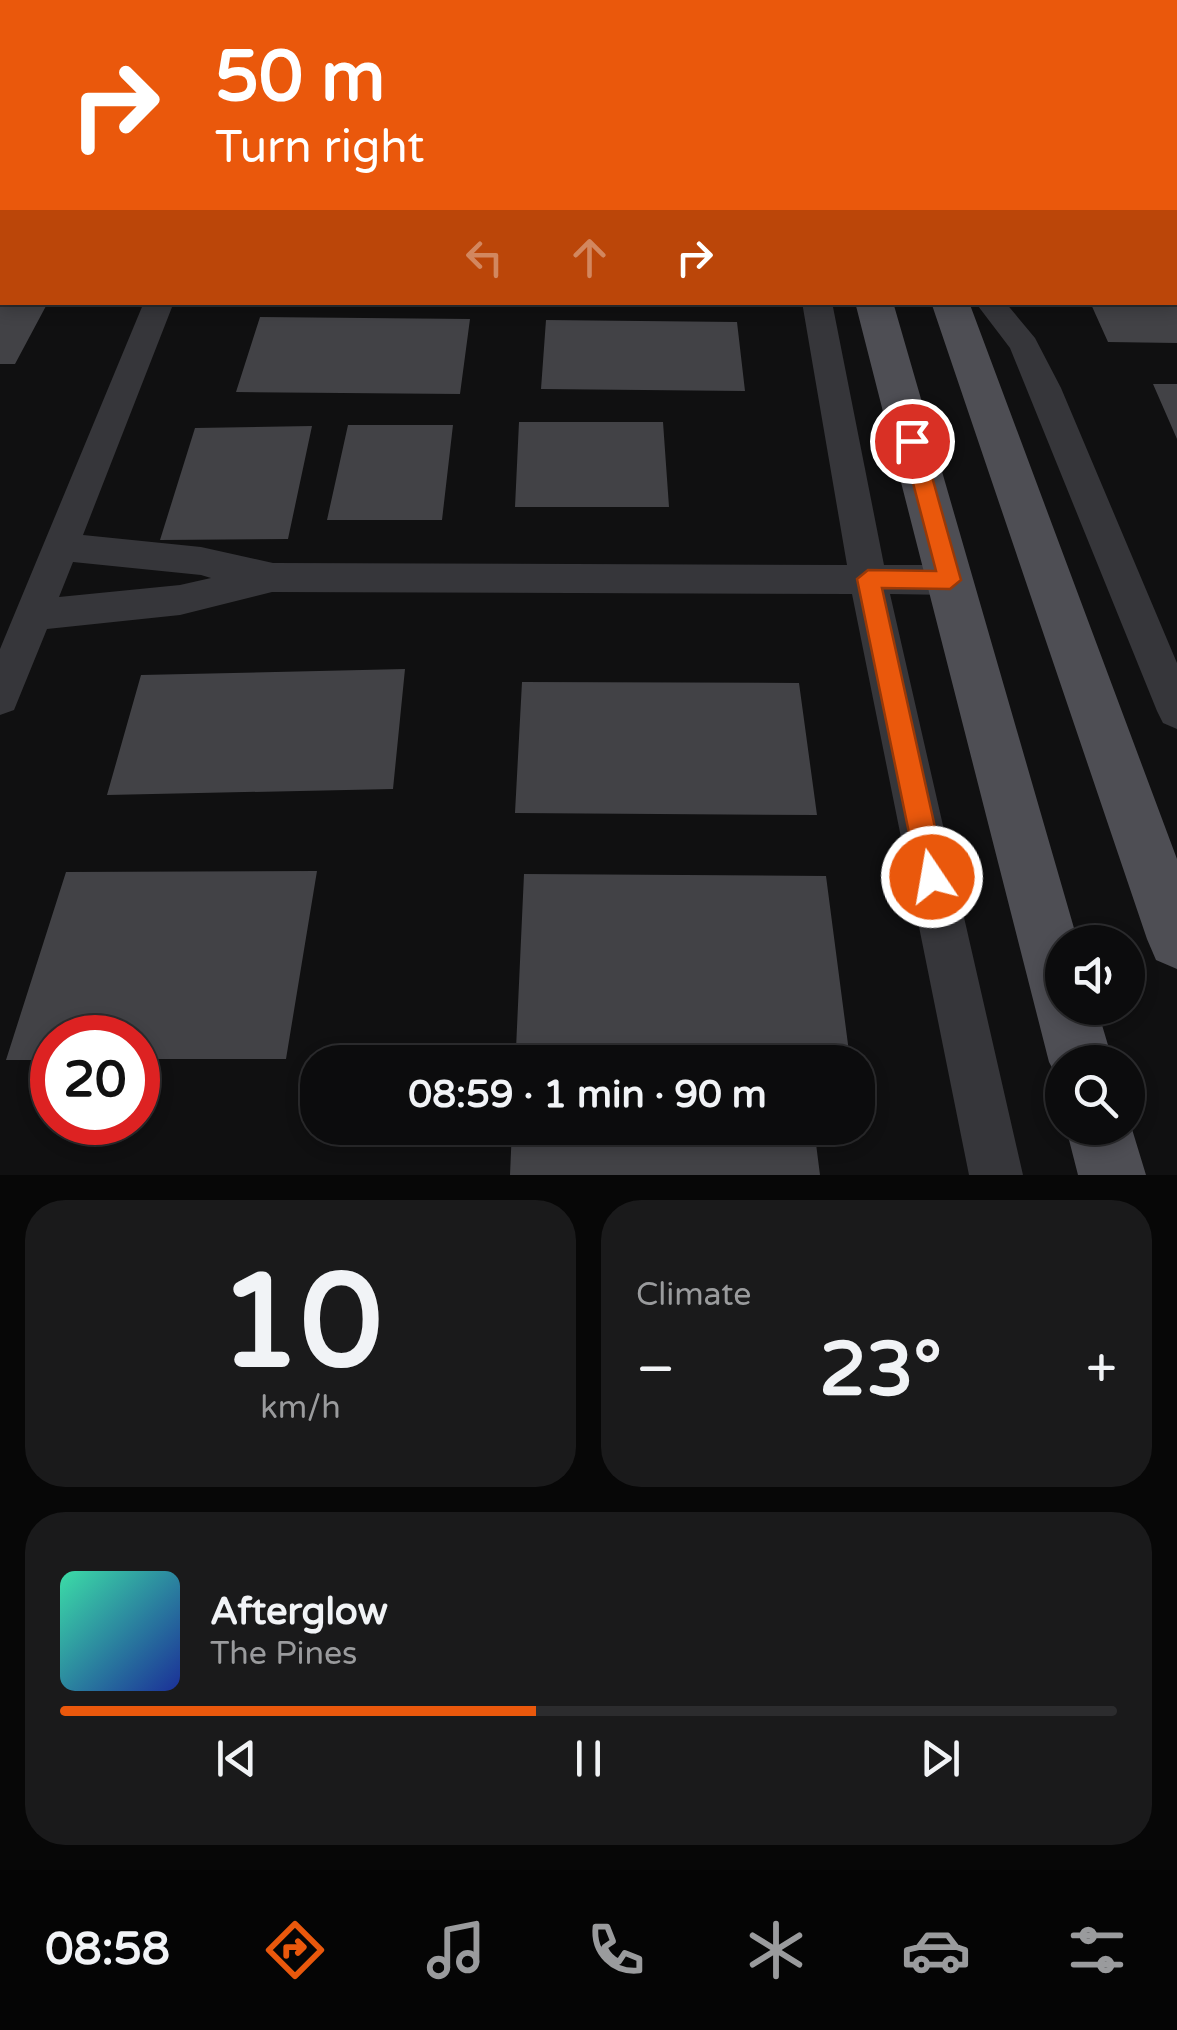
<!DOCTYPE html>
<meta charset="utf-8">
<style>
body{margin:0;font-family:"Varela Round",sans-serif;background:#1a1a1b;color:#f1f3f6;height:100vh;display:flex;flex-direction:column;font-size:38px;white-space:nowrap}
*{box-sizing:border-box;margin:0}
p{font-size:32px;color:#9a9b9d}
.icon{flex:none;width:55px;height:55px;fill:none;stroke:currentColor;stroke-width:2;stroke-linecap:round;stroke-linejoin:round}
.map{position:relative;height:1175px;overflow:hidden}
.side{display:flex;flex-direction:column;gap:25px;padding:25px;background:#070707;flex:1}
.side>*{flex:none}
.top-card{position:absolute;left:0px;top:0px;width:1178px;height:305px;box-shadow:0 5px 15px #0003,0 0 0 2px #2c2c2e;background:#ea580c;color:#fff;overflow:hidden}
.controls{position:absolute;left:1045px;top:925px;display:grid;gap:20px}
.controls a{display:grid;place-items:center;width:100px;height:100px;border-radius:50%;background:#0c0c0d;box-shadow:0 5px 15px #0003,0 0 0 2px #2c2c2e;font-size:50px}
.speed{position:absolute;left:30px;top:1015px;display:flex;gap:20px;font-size:50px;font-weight:700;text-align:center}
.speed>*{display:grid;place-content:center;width:130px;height:130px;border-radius:50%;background:#0c0c0d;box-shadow:0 5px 15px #0003,0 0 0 2px #2c2c2e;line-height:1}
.speed .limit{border:15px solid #d22;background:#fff;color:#111}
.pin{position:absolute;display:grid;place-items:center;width:85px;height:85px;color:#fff;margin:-42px;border:5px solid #fff;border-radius:50%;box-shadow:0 2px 10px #0007}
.me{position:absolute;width:110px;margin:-55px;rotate:348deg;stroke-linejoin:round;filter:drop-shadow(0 0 8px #0008)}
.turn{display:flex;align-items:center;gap:35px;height:210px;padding:0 50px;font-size:45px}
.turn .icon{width:130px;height:130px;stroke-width:2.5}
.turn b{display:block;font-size:70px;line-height:85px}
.lanes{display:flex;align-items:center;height:95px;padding:0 50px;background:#0003;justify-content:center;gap:50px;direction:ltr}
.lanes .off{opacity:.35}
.big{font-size:75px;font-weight:800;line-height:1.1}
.side .card{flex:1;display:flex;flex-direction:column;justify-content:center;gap:15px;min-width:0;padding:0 35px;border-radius:40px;background:#1a1a1b}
.side .dial{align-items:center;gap:0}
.dial b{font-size:130px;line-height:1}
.song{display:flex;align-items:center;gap:30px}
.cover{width:120px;height:120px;border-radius:15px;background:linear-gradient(135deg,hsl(160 70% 55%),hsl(230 70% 35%))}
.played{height:10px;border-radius:5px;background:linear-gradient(90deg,#ea580c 45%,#2c2c2e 45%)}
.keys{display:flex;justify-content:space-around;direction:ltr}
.heat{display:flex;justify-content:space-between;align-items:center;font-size:55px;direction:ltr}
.side .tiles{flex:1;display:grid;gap:25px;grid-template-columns:1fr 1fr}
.card:last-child{grid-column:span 2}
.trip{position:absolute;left:300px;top:1045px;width:575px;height:100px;border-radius:40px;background:#0c0c0d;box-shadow:0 5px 15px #0003,0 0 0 2px #2c2c2e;font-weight:800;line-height:100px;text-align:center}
.tabs{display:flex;height:160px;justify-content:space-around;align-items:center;background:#050505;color:#9a9b9d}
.tabs .icon{width:70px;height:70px}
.tabs .active{color:#ea580c}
.tabs b{font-size:45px;color:#f1f3f6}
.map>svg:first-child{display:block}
.building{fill:#424246}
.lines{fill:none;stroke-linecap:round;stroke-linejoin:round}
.minor{fill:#36363a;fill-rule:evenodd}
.major{fill:#4e4e54;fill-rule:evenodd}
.route{fill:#ea580c;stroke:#983908;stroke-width:2.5}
</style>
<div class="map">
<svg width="1177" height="1175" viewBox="0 0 1177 1175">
<rect width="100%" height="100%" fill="#101011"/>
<path class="building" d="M1090,302H1177V343L1108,342Z
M0,305L46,306L15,364H0Z
M260,317L470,319L460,394L236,392Z
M546,320L737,322L745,391L541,389Z
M1153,384H1177V439Z
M519,422H663L669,507H515Z
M348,425H453L442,520H327Z
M312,426L288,539L160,540L195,428Z
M405,669L393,789L107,795L141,675Z
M522,682L799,683L817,815L515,813Z
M317,871L286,1059H138V1038H52V1060H6L66,872Z
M524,874L826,876L849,1052L516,1049Z
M512,1128H814L820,1175H510Z"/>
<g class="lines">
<path class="minor" d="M739,0H761V2H740Z
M0,108H2V122H0Z
M1175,187H1177V203H1175Z
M144,302H174L83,535L201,547L273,563L847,565L802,302H832L884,565H950L963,570L969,580L963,590L950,595L890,594L1023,1175H969L852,594L272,592L180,615L47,629L14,710L0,715V649ZM73,562L201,575L211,578L180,585L59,597Z
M975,302H1005L1035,338L1061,388L1177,663V729L1163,723L1157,711L1010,348Z"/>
<path class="major" d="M778,0H804L805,2H779Z
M834,0H860V2H834Z
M855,302H893L1078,942H1062V1008H1097L1113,1062H1062V1086L1049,1062Z
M931,302H969L1177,859V969L1156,960L1147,939Z
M1128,1116L1146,1175H1078L1066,1128H1128Z"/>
</g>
<path class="route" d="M912,434L922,441L961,580L950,589L882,588L946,877L942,887L932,890L922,887L918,877L857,579L868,570L936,571L902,441Z"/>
</svg>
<div class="controls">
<a><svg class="icon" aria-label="sound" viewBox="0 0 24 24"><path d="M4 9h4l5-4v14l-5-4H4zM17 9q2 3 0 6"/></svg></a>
<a><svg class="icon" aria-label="search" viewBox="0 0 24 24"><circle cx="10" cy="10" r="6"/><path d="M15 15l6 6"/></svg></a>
</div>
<div class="speed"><div class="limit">20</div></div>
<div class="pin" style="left:912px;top:441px;background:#d93025"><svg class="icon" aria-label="arrive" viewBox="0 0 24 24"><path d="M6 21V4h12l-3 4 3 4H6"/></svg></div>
<svg class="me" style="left:932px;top:877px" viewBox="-20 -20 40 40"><circle r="17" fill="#ea580c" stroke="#fff" stroke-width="3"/><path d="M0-11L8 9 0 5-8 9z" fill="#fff"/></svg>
<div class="trip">08:59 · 1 min · 90 m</div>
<div class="top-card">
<div class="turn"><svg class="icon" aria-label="right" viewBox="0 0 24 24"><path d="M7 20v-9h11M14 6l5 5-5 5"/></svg><div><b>50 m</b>Turn right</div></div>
<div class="lanes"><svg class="icon off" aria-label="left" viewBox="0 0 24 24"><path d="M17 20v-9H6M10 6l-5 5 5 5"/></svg><svg class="icon off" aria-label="ahead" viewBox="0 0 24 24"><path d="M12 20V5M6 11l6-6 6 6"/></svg><svg class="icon" aria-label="right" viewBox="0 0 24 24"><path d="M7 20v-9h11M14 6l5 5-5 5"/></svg></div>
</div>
</div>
<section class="side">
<div class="tiles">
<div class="card dial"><b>10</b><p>km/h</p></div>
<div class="card"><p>Climate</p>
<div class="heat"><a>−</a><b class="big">23°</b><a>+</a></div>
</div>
<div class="card">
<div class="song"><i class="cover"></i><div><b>Afterglow</b><p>The Pines</p></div></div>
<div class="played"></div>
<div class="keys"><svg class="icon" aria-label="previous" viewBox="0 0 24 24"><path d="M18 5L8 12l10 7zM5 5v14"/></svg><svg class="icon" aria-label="pause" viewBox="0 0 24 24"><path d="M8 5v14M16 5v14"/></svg><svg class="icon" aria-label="next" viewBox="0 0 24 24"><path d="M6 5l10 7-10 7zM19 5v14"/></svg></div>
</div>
</div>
</section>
<nav class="tabs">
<b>08:58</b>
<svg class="icon active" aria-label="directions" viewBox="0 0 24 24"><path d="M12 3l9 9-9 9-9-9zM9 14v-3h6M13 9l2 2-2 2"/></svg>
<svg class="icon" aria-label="music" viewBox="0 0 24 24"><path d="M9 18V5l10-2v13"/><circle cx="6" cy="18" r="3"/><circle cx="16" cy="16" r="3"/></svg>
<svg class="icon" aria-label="phone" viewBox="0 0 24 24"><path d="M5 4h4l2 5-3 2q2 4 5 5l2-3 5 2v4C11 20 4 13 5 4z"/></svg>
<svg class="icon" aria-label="climate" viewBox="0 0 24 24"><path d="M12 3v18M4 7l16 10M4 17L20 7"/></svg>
<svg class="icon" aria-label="car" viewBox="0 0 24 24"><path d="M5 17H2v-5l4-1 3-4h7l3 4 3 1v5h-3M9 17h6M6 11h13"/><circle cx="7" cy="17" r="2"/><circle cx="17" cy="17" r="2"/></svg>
<svg class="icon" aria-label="filters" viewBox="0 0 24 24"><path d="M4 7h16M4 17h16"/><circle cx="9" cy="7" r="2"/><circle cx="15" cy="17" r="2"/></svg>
</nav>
